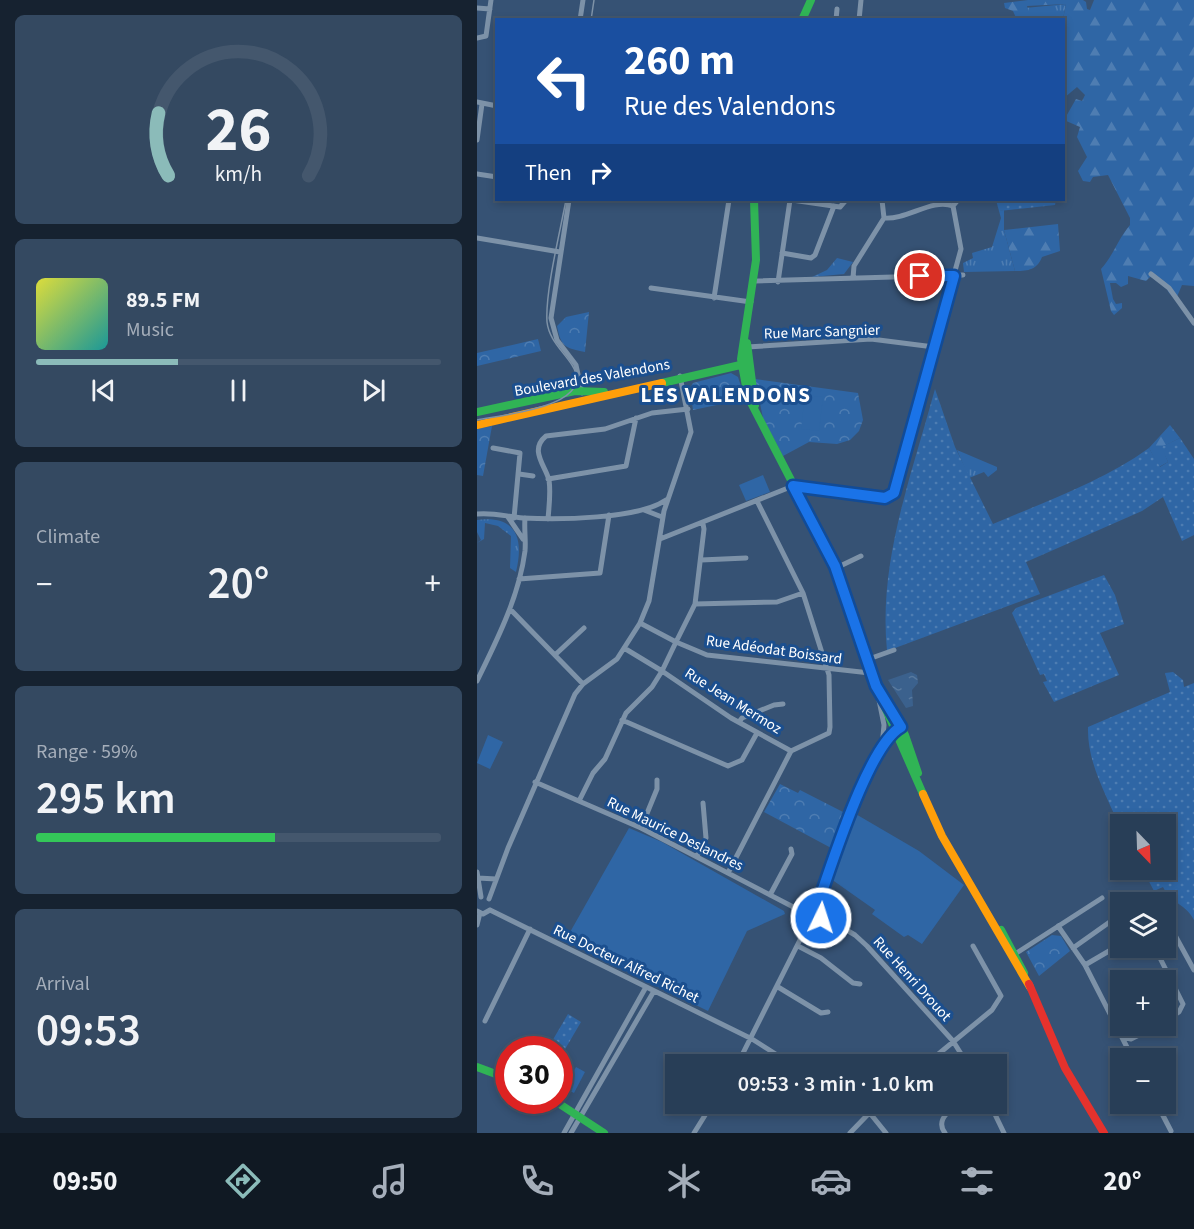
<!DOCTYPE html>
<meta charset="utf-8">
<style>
body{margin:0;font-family:"Source Sans 3",sans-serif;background:#344961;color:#f1f3f6;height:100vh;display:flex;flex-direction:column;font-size:22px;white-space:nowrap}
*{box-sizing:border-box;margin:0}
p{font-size:20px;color:#a5aeba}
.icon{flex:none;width:33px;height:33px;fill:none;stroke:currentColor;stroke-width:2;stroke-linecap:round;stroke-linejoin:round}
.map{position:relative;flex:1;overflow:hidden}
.details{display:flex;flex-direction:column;gap:15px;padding:15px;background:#162230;width:477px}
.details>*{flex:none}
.top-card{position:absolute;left:18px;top:18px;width:570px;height:183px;border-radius:0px;box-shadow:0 3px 9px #0003,0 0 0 2px #44576d;background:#1a4fa0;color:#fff;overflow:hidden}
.needle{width:39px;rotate:157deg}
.buttons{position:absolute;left:633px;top:814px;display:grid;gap:12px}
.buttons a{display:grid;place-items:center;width:66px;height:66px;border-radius:0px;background:#283e57;box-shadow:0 3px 9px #0003,0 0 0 2px #44576d;font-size:30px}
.speed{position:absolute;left:18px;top:1036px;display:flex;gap:12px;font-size:30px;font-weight:700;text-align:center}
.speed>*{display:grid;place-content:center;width:78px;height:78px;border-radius:50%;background:#283e57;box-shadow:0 3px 9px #0003,0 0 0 2px #44576d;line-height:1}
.speed .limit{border:9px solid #d22;background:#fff;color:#111}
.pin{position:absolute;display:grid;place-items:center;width:51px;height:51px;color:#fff;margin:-26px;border:3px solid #fff;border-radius:50%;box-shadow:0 2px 6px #0007}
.me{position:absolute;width:66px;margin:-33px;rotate:4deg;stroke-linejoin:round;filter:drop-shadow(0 0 4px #0008)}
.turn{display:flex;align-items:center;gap:21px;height:126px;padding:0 30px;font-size:27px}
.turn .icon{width:78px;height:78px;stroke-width:2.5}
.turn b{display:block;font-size:42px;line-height:51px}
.then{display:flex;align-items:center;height:57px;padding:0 30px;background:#0003;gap:12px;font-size:22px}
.big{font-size:45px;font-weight:600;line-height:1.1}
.details .tile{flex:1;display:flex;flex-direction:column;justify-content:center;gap:9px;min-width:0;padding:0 21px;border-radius:9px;background:#344961}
.details .dial{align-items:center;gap:0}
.dial svg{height:156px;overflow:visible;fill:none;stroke:#44576d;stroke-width:7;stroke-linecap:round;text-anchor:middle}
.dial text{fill:#f1f3f6;stroke:none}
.song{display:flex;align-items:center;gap:18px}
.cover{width:72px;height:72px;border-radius:9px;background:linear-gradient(135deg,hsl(60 70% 55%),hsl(180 70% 35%))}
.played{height:6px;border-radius:3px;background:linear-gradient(90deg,#8bbbb9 35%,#44576d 35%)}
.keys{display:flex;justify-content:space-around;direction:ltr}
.heat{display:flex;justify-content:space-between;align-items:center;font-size:33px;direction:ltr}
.charge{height:9px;border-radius:4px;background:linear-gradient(90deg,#34c759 59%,#44576d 0)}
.trip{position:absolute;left:188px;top:1054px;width:342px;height:60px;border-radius:0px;background:#283e57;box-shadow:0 3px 9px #0003,0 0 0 2px #44576d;font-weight:600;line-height:60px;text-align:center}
.menu{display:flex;height:96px;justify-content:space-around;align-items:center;background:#101923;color:#a5aeba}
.menu .icon{width:42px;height:42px}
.menu .active{color:#8bbbb9}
.menu b{font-size:27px;color:#f1f3f6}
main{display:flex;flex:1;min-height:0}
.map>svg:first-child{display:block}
.grass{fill:url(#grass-tufts)}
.forest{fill:url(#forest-firs)}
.park{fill:url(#park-crowns)}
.garden{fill:url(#garden-dots)}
.pitch{fill:#2f66a5}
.water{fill:url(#water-ripples)}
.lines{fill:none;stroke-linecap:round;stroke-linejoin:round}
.street{stroke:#7d92a8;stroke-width:5}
.fast{stroke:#30b455;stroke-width:8}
.slow{stroke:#ff9f0a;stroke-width:8}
.jam{stroke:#e5322d;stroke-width:8}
.tram{stroke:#7e92a7;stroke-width:1.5}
.route-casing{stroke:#114b97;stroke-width:15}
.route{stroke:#1a73e8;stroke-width:10}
.labels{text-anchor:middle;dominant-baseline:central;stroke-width:6;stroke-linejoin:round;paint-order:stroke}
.street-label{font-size:15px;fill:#fff;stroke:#1b4f8f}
.district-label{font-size:21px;font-weight:bold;letter-spacing:1.5px;fill:#fff;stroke:#1b4f8f}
</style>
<main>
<section class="details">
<div class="tile dial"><svg viewBox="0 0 100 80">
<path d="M14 69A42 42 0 1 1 86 69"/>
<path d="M14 69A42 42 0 0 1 9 37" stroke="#8bbbb9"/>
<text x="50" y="56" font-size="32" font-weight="700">26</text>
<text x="50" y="72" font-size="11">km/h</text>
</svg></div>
<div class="tile">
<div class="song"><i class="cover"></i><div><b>89.5 FM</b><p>Music</p></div></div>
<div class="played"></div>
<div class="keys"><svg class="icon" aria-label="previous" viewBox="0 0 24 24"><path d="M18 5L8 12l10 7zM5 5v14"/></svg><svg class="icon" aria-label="pause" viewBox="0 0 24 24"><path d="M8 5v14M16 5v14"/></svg><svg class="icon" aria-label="next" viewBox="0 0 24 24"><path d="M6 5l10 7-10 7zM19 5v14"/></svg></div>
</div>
<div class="tile"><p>Climate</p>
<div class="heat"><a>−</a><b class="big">20°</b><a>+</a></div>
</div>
<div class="tile"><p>Range · 59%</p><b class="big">295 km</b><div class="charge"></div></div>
<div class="tile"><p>Arrival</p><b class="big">09:53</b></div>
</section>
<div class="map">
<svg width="717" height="1133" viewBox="0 0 717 1133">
<defs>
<pattern id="grass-tufts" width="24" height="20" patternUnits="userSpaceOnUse" patternTransform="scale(1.5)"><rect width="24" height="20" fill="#2f66a5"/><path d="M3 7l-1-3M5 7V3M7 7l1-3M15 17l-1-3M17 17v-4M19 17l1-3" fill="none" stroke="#4e7db2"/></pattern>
<pattern id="forest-firs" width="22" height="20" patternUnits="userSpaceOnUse" patternTransform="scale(1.5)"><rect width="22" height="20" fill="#2f66a5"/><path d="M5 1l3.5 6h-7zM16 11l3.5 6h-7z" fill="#4e7db2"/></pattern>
<pattern id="park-crowns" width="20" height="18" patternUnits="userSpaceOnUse" patternTransform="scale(1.5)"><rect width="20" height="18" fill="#2f66a5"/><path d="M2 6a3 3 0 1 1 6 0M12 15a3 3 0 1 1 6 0" fill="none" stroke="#4e7db2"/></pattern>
<pattern id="garden-dots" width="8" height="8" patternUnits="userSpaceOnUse" patternTransform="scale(1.5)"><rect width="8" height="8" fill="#2f66a5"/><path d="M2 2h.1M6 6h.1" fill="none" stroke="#4e7db2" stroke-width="1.8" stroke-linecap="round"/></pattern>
<pattern id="water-ripples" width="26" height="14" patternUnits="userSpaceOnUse" patternTransform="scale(1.5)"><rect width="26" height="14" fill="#3b618d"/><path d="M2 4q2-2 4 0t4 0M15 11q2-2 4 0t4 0" fill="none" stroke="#58799e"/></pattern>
</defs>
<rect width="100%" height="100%" fill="#365274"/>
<path class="grass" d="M589,4L586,19H554L548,8Z
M527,210V230L538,271L487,272L486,263L496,258L495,253L515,247L524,218L522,211Z
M480,450L520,467V470L511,477L507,472L492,478Z
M0,520C40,515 47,539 39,572L33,568L34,536L21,526L8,523L7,539L0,543L4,540L0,532Z"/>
<path class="forest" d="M551,0H606L609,2L610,9L613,10L617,0H717V286L705,285L699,299L692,293L685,279L673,277L669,281L651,276V284L644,287L639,283H633L636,299L639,304L645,303V308L637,315L634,311L624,269C636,256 641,239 653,225V218L631,175L616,177L613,182L606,181L601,171L610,157L600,137L603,127L587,120L599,99L605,101L608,95L600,87L587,98L586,19L589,4L550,6L554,19L540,20L536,11L528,8L527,3Z
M581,224L583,251L565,257C560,270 551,271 538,271L527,230Z
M693,425L703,438L685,447L691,462L682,467L672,448Z"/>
<path class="park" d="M360,258L376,262L367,274L335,277L350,270Z
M112,312L108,352C87,348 84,346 80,326L89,317Z
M61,339L64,351L0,366V353Z
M254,373L261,377L268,399L216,410L213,388L216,383Z
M278,379L381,393L386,420L382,431L373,440L360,444L332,442L306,456L286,418Z
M15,426L6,476L0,475V429Z
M303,784L321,793L323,790L368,813L356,849L287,812Z
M575,935L584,936L593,951L562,976L549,952Z"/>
<path class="garden" d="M519,200H579L578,205L522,211Z
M458,389L478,447L516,524C567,502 625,482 672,448L683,467L691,462L684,447L703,438L717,459V535L705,541L686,497L665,511L549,562L563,594L410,651C401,561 435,474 458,389Z
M627,575L638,595L647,624L623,633L642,675L577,702L566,682L570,681L567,674L563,675L535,613L539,608Z
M696,672L706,680L707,687L717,683V920C709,904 695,904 686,887L677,891L666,870H688V825H644L643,828C630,795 610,764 611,727L693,692L688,673Z
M91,1014L104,1022L87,1051L74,1043Z"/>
<path class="pitch" d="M328,395L346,397L342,431L324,429Z
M286,475L293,492L269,501L262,485Z
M11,735L26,742L13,769L0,763Z
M377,813L442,851L487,885L445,944L431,935L427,937L395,914L398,910L354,879Z
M152,828L185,842L307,911L308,914L270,931L231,1011L88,941Z
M99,1067L108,1072L97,1093L87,1088Z"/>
<path class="water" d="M434,672L440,675L441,683L435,690L436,706L429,708L411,680Z"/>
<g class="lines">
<path class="street" d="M0,8L13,9
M103,20L106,0
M359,20L360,9
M382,20L384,0
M0,38L9,36L14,0
M0,102L20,106
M0,140L5,104
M0,174L20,177
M92,200L74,318L80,340L99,365L105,393
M315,200L363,207L369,200
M407,218C430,220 455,198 476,206
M0,238L83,252
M305,253L334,258L338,255L357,206
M674,274L692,288L717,323
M376,278L377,266L407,218L405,200
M277,281L486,275
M301,282L313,200
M174,288L274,302
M237,298L252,200
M270,347L394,339L457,347
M16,448L43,453L37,518
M42,474L56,476
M71,479L149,466L159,418
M167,510L185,517
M0,514C16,512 31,517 46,518C81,520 161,519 189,500
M31,517L46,539
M71,519C72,506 74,493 72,480C68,465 52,450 69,436L128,429L175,413L211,409
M226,524L227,529L218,604L199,642L230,655L393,673
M183,539L316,486L408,498L417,493L484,249L476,206L481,200
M224,560L269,558
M359,568L384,556
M42,579L123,573L132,515
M218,604L300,602L326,593
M33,609L106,684
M147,648L185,671L199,642L163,623
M79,654L107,628
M389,660L417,650
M0,681C20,640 42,597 48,551C49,540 47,529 48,518
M402,700L407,725L405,747
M145,720L251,766L265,760L280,733
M262,722L265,718L297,705L306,704
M58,782L164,828L324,911
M102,801L116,773L128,759L149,713L175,687L185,671L254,718L314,751
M164,828L180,789V780
M220,856L229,838L226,803
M0,872L4,897
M251,873L314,751L352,733L353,727L352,675L326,593L280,501
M1,878L19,879
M293,895L315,854L314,849
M12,899L31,848L98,694L106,684L140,659L163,623L172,601L187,511L214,432L203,376
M659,903L675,893L681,903
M324 915a10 10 0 1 1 20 0a10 10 0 1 1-20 0Z
M340,906L373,811L405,748L420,730
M13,910L275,1039L316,1065
M0,911L6,914L13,910
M344,915L378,935L390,946L476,1041L491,1065
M688,917L717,970
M0,925L3,913
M581,926L608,965L656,1059
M321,946L344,958L376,983L383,984
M596,948L644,914
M678,948L706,1004L702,1012L688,1021
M538,954L625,898
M608,965L644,944
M301,987L344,1013L351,1012
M8,1021L53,929
M645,1037L654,1039L680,1026
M260,1065L331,924
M448,1065L515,1010L524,996L496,946
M379,1104L392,1112L409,1133
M513,1104L527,1133
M680,1104L694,1131
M87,1133L169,987
M94,1133L177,991
M217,1133L235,1104
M373,1133L401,1104
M468,1133C459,1121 470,1113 479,1104"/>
<path class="fast" d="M325,20L334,0
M277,200L279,260L264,359L271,397L357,563L396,680L446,794
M270,343L278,405
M185,383L272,363
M0,412L98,391L127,392
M412,707L428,735L441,773
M524,930L547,973
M0,1067L32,1079
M78,1101L127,1133"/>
<path class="slow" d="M0,425L185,383
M446,794L465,836L553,987"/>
<path class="jam" d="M552,984L588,1068L627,1133"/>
<path class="tram" d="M114,20L117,0
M0,420C23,415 122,407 95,365C86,351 72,340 70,322C68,292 83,232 89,200"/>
</g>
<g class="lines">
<defs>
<path id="route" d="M344,918L340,906C354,868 391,745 424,727L399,686L358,566L316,486L408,498L417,493L477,276H443"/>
</defs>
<use href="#route" class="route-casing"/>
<use href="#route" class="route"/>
</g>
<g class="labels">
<g class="street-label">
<text transform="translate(345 332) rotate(-2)">Rue Marc Sangnier</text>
<text transform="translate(115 378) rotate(-10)">Boulevard des Valendons</text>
<text transform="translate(297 650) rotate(8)">Rue Adéodat Boissard</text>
<text transform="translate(256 701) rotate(32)">Rue Jean Mermoz</text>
<text transform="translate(198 834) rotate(26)">Rue Maurice Deslandres</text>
<text transform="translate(149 964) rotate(26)">Rue Docteur Alfred Richet</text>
<text transform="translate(435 979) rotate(48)">Rue Henri Drouot</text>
</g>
<g class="district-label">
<text x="249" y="395">LES VALENDONS</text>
</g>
</g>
</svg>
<div class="buttons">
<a><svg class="needle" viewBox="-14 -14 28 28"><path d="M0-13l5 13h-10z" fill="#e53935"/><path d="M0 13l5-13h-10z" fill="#a5aeba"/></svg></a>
<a><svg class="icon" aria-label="layers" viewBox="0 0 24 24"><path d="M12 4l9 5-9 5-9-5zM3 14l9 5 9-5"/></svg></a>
<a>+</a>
<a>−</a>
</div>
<div class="speed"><div class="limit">30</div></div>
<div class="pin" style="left:443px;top:276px;background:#d93025"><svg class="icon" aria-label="arrive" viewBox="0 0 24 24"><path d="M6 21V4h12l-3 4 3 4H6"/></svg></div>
<svg class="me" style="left:344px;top:918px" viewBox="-20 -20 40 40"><circle r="17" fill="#1a73e8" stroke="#fff" stroke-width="3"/><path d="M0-11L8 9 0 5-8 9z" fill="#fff"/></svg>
<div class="trip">09:53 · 3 min · 1.0 km</div>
<div class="top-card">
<div class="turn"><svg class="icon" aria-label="left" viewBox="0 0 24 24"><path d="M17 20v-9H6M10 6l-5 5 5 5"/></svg><div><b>260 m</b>Rue des Valendons</div></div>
<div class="then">Then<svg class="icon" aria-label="right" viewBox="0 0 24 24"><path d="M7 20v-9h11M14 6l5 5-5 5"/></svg></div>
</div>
</div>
</main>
<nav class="menu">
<b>09:50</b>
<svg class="icon active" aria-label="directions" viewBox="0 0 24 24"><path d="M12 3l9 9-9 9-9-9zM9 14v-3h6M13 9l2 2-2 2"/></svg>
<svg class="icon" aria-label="music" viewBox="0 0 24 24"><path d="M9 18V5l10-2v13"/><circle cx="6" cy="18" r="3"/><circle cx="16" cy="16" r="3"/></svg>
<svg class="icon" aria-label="phone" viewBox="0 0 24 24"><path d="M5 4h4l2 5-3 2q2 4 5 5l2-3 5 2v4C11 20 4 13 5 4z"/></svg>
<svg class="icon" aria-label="climate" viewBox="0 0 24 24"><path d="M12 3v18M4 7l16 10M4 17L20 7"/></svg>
<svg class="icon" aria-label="car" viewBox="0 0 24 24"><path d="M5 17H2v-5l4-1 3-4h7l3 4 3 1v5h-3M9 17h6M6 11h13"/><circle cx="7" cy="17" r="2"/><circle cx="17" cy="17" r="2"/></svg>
<svg class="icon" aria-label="filters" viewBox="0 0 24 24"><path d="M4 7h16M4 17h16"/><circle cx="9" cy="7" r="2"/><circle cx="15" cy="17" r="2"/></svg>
<b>20°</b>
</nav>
